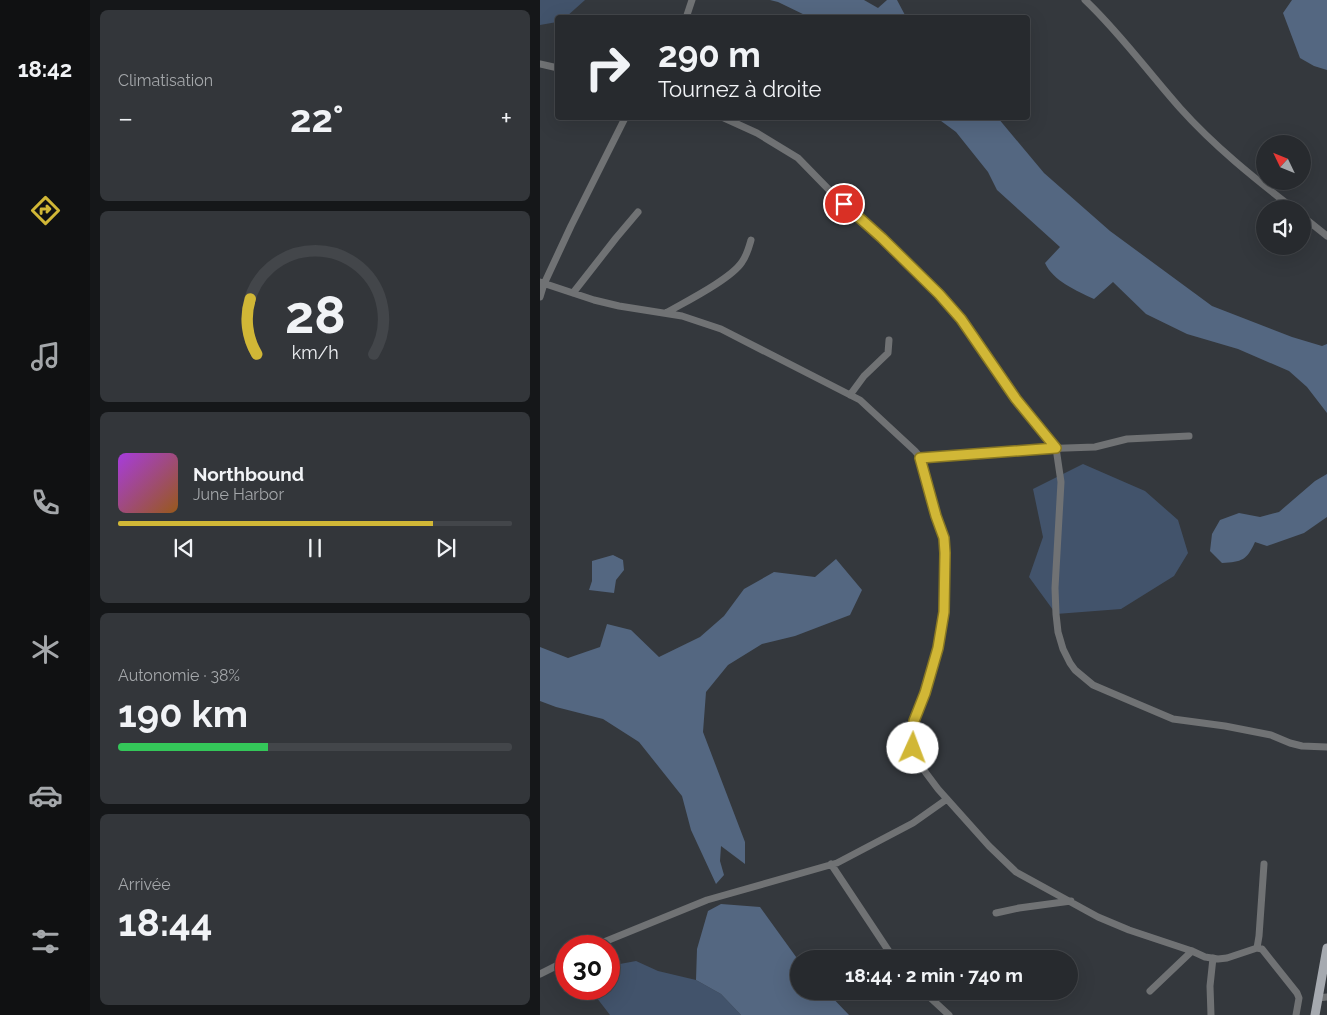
<!DOCTYPE html>
<html lang="fr">
<meta charset="utf-8">
<style>
body{margin:0;font-family:Raleway,sans-serif;background:#33363a;color:#f1f3f6;height:100vh;display:flex;flex-direction:column;font-size:19px;white-space:nowrap}
*{box-sizing:border-box;margin:0}
p{font-size:16px;color:#a4a7aa}
.icon{flex:none;width:28px;height:28px;fill:none;stroke:currentColor;stroke-width:2;stroke-linecap:round;stroke-linejoin:round}
.map{position:relative;flex:1;overflow:hidden}
.drawer{display:flex;flex-direction:column;gap:10px;padding:10px;background:#151719;width:450px}
.drawer>*{flex:none}
.guide{position:absolute;left:15px;top:15px;width:475px;height:105px;border-radius:5px;box-shadow:0 5px 20px #0002,0 0 0 1px #43464a;background:#272a2e;color:#f1f3f6;overflow:hidden}
.needle{width:32px;rotate:313deg}
.controls{position:absolute;left:716px;top:135px;display:grid;gap:10px}
.controls a{display:grid;place-items:center;width:55px;height:55px;border-radius:50%;background:#272a2e;box-shadow:0 5px 20px #0002,0 0 0 1px #43464a;font-size:25px}
.speed{position:absolute;left:15px;top:935px;display:flex;gap:10px;font-size:25px;font-weight:700;text-align:center}
.speed>*{display:grid;place-content:center;width:65px;height:65px;border-radius:50%;background:#272a2e;box-shadow:0 5px 20px #0002,0 0 0 1px #43464a;line-height:1}
.speed .limit{border:8px solid #d22;background:#fff;color:#111}
.pin{position:absolute;display:grid;place-items:center;width:42px;height:42px;color:#fff;margin:-21px;border:2px solid #fff;border-radius:50%;box-shadow:0 1px 5px #0007}
.me{position:absolute;width:55px;margin:-28px;rotate:2deg;stroke-linejoin:round;filter:drop-shadow(0 0 4px #0008)}
.turn{display:flex;align-items:center;gap:18px;height:105px;padding:0 20px;font-size:22px}
.turn .icon{width:65px;height:65px;stroke-width:2.5}
.turn b{display:block;font-size:35px;line-height:42px}
.big{font-size:38px;font-weight:700;line-height:1.1}
.drawer .widget{flex:1;display:flex;flex-direction:column;justify-content:center;gap:8px;min-width:0;padding:0 18px;border-radius:8px;background:#33363a}
.drawer .dial{align-items:center;gap:0}
.dial svg{height:130px;overflow:visible;fill:none;stroke:#43464a;stroke-width:7;stroke-linecap:round;text-anchor:middle}
.dial text{fill:#f1f3f6;stroke:none}
.song{display:flex;align-items:center;gap:15px}
.cover{width:60px;height:60px;border-radius:8px;background:linear-gradient(135deg,hsl(280 70% 55%),hsl(30 70% 35%))}
.played{height:5px;border-radius:2px;background:linear-gradient(90deg,#d1b736 80%,#43464a 80%)}
.keys{display:flex;justify-content:space-around;direction:ltr}
.heat{display:flex;justify-content:space-between;align-items:center;font-size:28px;direction:ltr}
.charge{height:8px;border-radius:4px;background:linear-gradient(90deg,#34c759 38%,#43464a 0)}
.trip{position:absolute;left:250px;top:950px;width:288px;height:50px;border-radius:25px;background:#272a2e;box-shadow:0 5px 20px #0002,0 0 0 1px #43464a;font-weight:700;line-height:50px;text-align:center}
main{display:flex;flex:1;min-height:0}
.tab-bar{display:flex;flex-direction:column;width:90px;justify-content:space-around;align-items:center;background:#101112;color:#a4a7aa}
.tab-bar .icon{width:35px;height:35px}
.tab-bar .active{color:#d1b736}
.tab-bar b{font-size:22px;color:#f1f3f6}
.map>svg:first-child{display:block}
.green{fill:#42536b}
.forest{fill:#546781}
.lines{fill:none;stroke-linecap:round;stroke-linejoin:round}
.minor{stroke:#707274;stroke-width:7}
.major{stroke:#a6aab0;stroke-width:9}
.route-casing{stroke:#887723;stroke-width:12}
.route{stroke:#d1b736;stroke-width:9}
</style>
<main>
<nav class="tab-bar">
<b>18:42</b>
<svg class="icon active" aria-label="directions" viewBox="0 0 24 24"><path d="M12 3l9 9-9 9-9-9zM9 14v-3h6M13 9l2 2-2 2"/></svg>
<svg class="icon" aria-label="music" viewBox="0 0 24 24"><path d="M9 18V5l10-2v13"/><circle cx="6" cy="18" r="3"/><circle cx="16" cy="16" r="3"/></svg>
<svg class="icon" aria-label="phone" viewBox="0 0 24 24"><path d="M5 4h4l2 5-3 2q2 4 5 5l2-3 5 2v4C11 20 4 13 5 4z"/></svg>
<svg class="icon" aria-label="climate" viewBox="0 0 24 24"><path d="M12 3v18M4 7l16 10M4 17L20 7"/></svg>
<svg class="icon" aria-label="car" viewBox="0 0 24 24"><path d="M5 17H2v-5l4-1 3-4h7l3 4 3 1v5h-3M9 17h6M6 11h13"/><circle cx="7" cy="17" r="2"/><circle cx="17" cy="17" r="2"/></svg>
<svg class="icon" aria-label="filters" viewBox="0 0 24 24"><path d="M4 7h16M4 17h16"/><circle cx="9" cy="7" r="2"/><circle cx="15" cy="17" r="2"/></svg>
</nav>
<section class="drawer">
<div class="widget"><p>Climatisation</p>
<div class="heat"><a>−</a><b class="big">22°</b><a>+</a></div>
</div>
<div class="widget dial"><svg viewBox="0 0 100 80">
<path d="M14 69A42 42 0 1 1 86 69"/>
<path d="M14 69A42 42 0 0 1 10 35" stroke="#d1b736"/>
<text x="50" y="56" font-size="32" font-weight="700">28</text>
<text x="50" y="72" font-size="11">km/h</text>
</svg></div>
<div class="widget">
<div class="song"><i class="cover"></i><div><b>Northbound</b><p>June Harbor</p></div></div>
<div class="played"></div>
<div class="keys"><svg class="icon" aria-label="previous" viewBox="0 0 24 24"><path d="M18 5L8 12l10 7zM5 5v14"/></svg><svg class="icon" aria-label="pause" viewBox="0 0 24 24"><path d="M8 5v14M16 5v14"/></svg><svg class="icon" aria-label="next" viewBox="0 0 24 24"><path d="M6 5l10 7-10 7zM19 5v14"/></svg></div>
</div>
<div class="widget"><p>Autonomie · 38%</p><b class="big">190 km</b><div class="charge"></div></div>
<div class="widget"><p>Arrivée</p><b class="big">18:44</b></div>
</section>
<div class="map">
<svg width="787" height="1015" viewBox="0 0 787 1015">
<rect width="100%" height="100%" fill="#34383d"/>
<path class="green" d="M0,0H45L26,17L18,18L17,22L0,25Z
M543,464L605,491L638,520L648,553L634,576L581,609L516,614L489,577L503,537L493,489Z
M96,961L118,971L156,980L181,994L201,1015H70L50,989H69V966Z"/>
<path class="forest" d="M230,0H324L338,8L347,0H357L366,17H269L238,2Z
M752,0H787V70L774,66L760,58L743,13Z
M397,118H458L504,173L570,231L672,306L752,337L782,346L787,344V413L767,387L749,371L698,349L647,334L606,314L573,282L554,299C537,291 513,281 505,263L520,247L457,190L448,172L416,132Z
M787,474V517L764,533L727,546L715,542C707,560 702,562 682,563L670,551L672,534L680,520L699,513L720,517L739,512L775,481Z
M73,555L83,560L84,570L76,580L74,593L49,590L52,581V561Z
M296,559L322,590L310,615L255,636L222,644L188,665L166,692L163,732L205,842V864L181,846L180,861L184,875L176,884L151,830L142,796L99,742L63,719L16,707L0,701V647L28,658L60,647L67,624L91,630L119,657L160,637L184,616L204,589L234,572L275,577Z
M181,904L220,907L259,961V991H286L309,1015H201L181,994L156,980L157,949L168,911Z"/>
<g class="lines">
<path class="minor" d="M545,0C580,33 608,72 640,108C674,146 714,178 754,209
M146,18L152,0
M0,64L18,68
M184,118L217,133L258,158L296,197L342,238L393,287L421,319L476,399L516,448L521,482L515,588L516,614L518,632L523,649L530,663L535,670L553,685L567,691L633,719L685,726L731,735L750,743L762,746L787,747
M762,216L787,236
M0,282L54,300L79,306L142,316L181,329L320,400L375,451L381,458L396,516L404,538L405,553L404,612L398,648L385,693L374,721L373,730V748L380,763L386,773L398,789L449,846L476,872L558,917L589,930L652,951L665,957L678,959L687,958L717,948L722,949L757,993L759,998L756,1015
M33,293L76,238L98,212
M0,297L4,284L31,226L85,118
M126,313C145,302 191,279 202,262C207,255 209,247 211,240
M310,395L324,376L348,353L349,340
M381,458L472,450L555,447L587,439L649,436
M291,864L354,959
M456,913L479,908L531,901
M54,946L167,900L297,863L373,823L407,799
M717,948L719,936L724,864
M0,974L26,961
M383,991L409,1015
M610,991L652,951
M778,998L787,997
M671,1015L670,986L673,958"/>
<path class="major" d="M775,1015L787,948"/>
</g>
<g class="lines">
<defs>
<path id="route" d="M304,204L342,238L399,294L421,319L476,399L516,448L380,458L396,516L404,538L405,553L404,612L398,648L385,693L374,721L373,748"/>
</defs>
<use href="#route" class="route-casing"/>
<use href="#route" class="route"/>
</g>
</svg>
<div class="controls">
<a><svg class="needle" viewBox="-14 -14 28 28"><path d="M0-13l5 13h-10z" fill="#e53935"/><path d="M0 13l5-13h-10z" fill="#a4a7aa"/></svg></a>
<a><svg class="icon" aria-label="sound" viewBox="0 0 24 24"><path d="M4 9h4l5-4v14l-5-4H4zM17 9q2 3 0 6"/></svg></a>
</div>
<div class="speed"><div class="limit">30</div></div>
<div class="pin" style="left:304px;top:204px;background:#d93025"><svg class="icon" aria-label="arrive" viewBox="0 0 24 24"><path d="M6 21V4h12l-3 4 3 4H6"/></svg></div>
<svg class="me" style="left:373px;top:748px" viewBox="-20 -20 40 40"><circle r="19" fill="#fff"/><path d="M0-13L10 11 0 6-10 11z" fill="#d1b736"/></svg>
<div class="trip">18:44 · 2 min · 740 m</div>
<div class="guide">
<div class="turn"><svg class="icon" aria-label="right" viewBox="0 0 24 24"><path d="M7 20v-9h11M14 6l5 5-5 5"/></svg><div><b>290 m</b>Tournez à droite</div></div>
</div>
</div>
</main>
